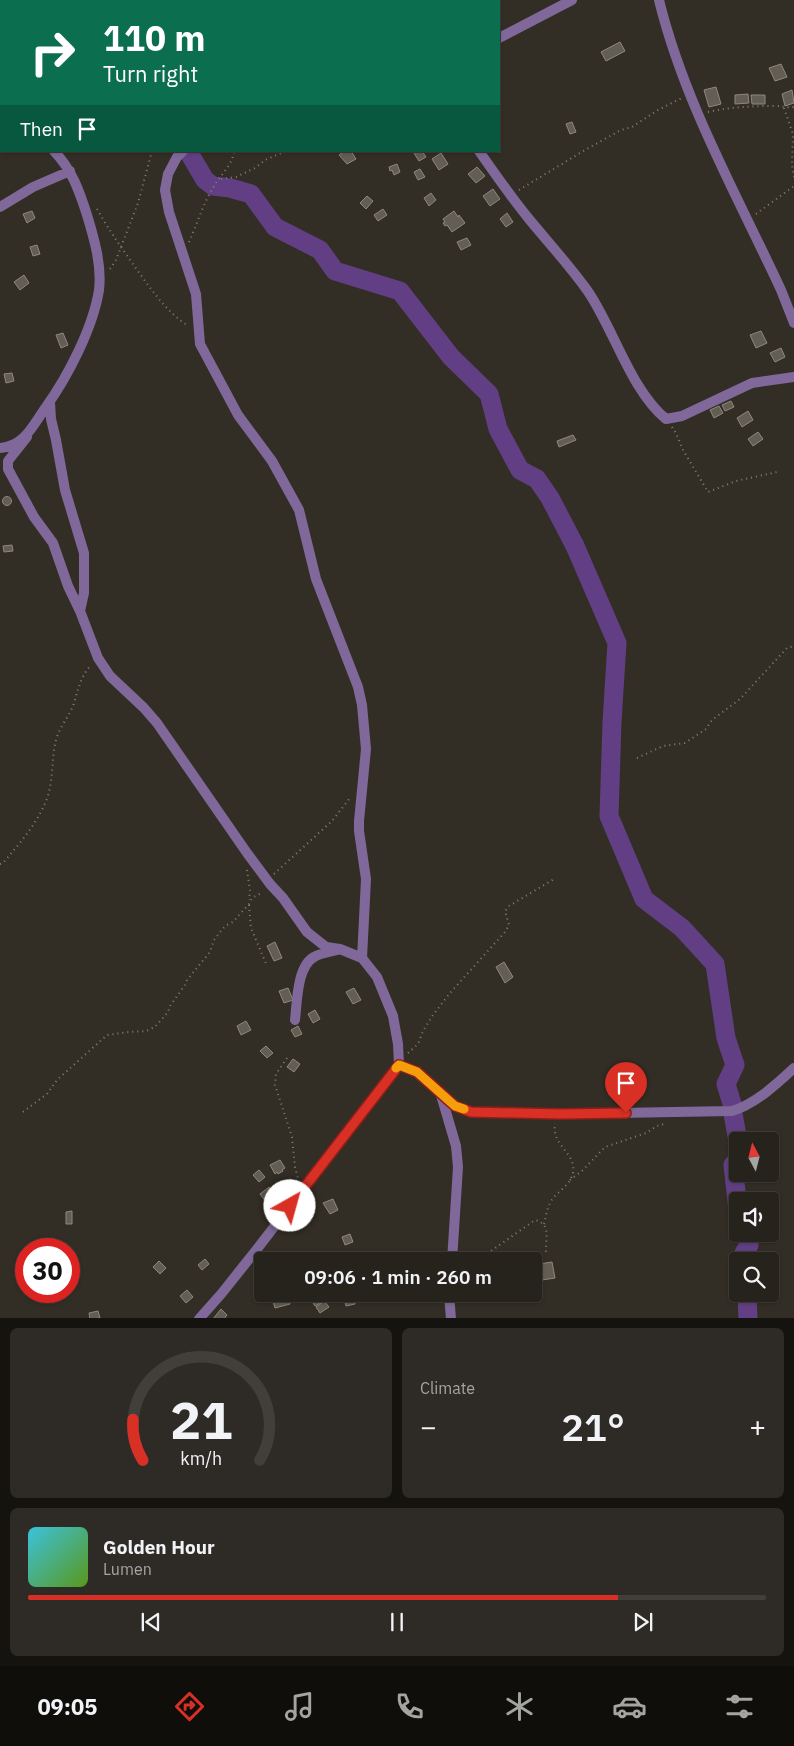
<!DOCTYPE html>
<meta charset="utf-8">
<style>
body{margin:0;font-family:"IBM Plex Sans",sans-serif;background:#2e2a25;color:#f1f3f6;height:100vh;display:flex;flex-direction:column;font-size:19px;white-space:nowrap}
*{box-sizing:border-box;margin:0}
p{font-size:16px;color:#a4a4a3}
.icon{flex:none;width:28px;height:28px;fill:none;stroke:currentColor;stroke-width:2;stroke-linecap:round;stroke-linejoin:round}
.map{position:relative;height:1318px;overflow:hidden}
.panel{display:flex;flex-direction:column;gap:10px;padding:10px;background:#15130f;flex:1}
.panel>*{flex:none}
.guide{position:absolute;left:0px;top:0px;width:500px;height:152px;box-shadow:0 1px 4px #0004,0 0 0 1px #423f3b;background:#0b6e4f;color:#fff;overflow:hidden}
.needle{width:32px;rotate:353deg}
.controls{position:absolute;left:729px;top:1132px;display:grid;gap:10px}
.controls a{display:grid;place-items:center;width:50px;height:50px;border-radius:5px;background:#26221c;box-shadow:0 1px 4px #0004,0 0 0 1px #423f3b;font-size:25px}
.speed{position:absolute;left:15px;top:1238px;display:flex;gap:10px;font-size:25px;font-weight:700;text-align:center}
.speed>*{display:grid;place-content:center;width:65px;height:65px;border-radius:50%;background:#26221c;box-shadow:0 1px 4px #0004,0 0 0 1px #423f3b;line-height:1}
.speed .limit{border:8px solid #d22;background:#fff;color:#111}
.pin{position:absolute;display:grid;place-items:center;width:42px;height:42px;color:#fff;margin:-51px -21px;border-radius:50% 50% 50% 0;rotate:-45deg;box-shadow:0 0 5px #0007}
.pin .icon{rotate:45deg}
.me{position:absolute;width:55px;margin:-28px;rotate:38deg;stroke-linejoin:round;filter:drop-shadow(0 0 4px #0008)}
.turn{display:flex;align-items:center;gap:18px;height:105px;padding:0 20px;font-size:22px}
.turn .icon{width:65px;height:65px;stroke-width:2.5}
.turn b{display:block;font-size:35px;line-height:42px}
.then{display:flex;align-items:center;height:48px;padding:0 20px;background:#0003;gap:10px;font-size:19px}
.big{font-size:38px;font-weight:600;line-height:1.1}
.panel .tile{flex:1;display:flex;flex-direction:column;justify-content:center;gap:8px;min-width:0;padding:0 18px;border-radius:8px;background:#2e2a25}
.panel .dial{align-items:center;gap:0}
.dial svg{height:130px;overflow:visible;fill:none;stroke:#423f3b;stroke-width:7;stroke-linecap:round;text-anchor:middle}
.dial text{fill:#f1f3f6;stroke:none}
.song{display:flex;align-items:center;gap:15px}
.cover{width:60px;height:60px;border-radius:8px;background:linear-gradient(135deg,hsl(190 70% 55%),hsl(90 70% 35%))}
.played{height:5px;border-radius:2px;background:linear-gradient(90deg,#d93025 80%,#423f3b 80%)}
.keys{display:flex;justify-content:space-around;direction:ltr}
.heat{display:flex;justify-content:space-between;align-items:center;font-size:28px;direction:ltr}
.panel .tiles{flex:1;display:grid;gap:10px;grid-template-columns:1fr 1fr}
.tile:last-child{grid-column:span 2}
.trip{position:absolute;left:254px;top:1252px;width:288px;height:50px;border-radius:5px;background:#26221c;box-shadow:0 1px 4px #0004,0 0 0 1px #423f3b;font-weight:600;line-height:50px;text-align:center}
.menu{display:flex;height:80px;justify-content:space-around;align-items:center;background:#0f0e0b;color:#a4a4a3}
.menu .icon{width:35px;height:35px}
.menu .current{color:#d93025}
.menu b{font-size:22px;color:#f1f3f6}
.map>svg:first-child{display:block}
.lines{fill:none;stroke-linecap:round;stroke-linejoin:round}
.river{stroke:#623f84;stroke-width:19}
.building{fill:#635e53;stroke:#8e887d}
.path{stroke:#837f77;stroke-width:2;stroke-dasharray:1 4;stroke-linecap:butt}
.street{stroke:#80699a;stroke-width:10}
.route-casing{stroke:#8d1f18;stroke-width:12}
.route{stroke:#d93025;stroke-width:9}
.slow{stroke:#f59e0b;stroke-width:9}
</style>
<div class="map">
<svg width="794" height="1319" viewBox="0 0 794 1319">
<rect width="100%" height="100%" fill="#332e25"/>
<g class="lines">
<path class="river" d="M115,0L116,1
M188,151L205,180L213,186L230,188L251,194L275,227L320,250L335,271L400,291L451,357L489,394L498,429L520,470L537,479L550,498L575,546L617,643L612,722L609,816L644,899L682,928L715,964L726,1038L735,1065L726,1084L733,1107
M733,1114L738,1141
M738,1159L733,1165L738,1210
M744,1261V1253L749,1245L747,1234
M747,1294L748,1319"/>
</g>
<path class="building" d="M620,42L625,51L606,61L601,52Z
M781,64L787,77L775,81L769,68Z
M716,87L721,104L709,107L704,90Z
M792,90L794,103L785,106L782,94Z
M748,94L749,103L735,104V95Z
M751,95H765V104H752Z
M572,122L576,132L570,134L566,124Z
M345,151H351L356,159L347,164L339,155Z
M417,151H422L426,157L419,161L414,153Z
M441,153L448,164L439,170L432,159Z
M397,164L400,172L394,175L392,170L390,171L389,167Z
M477,167L485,176L476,183L468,174Z
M420,169L425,177L418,180L414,172Z
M493,189L500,199L490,206L483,196Z
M431,193L436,200L429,206L424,198Z
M367,196L373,201L366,209L360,203Z
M383,209L387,215L378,221L374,215Z
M32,211L35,218L27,223L23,214Z
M454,211L458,217L459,215L465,223L452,232L447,225L445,226L443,223L445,222L443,219Z
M507,213L513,222L506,227L500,219Z
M467,238L471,245L461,250L457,242Z
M37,245L40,254L33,256L30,247Z
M24,275L29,283L20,290L14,282Z
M761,331L767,343L756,348L750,335Z
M63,333L68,345L61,348L56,335Z
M781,348L785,357L775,362L770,353Z
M12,373L14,381L6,383L4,374Z
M731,401L734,407L725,411L722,405Z
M719,406L723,413L714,418L710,410Z
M748,411L753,420L742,427L737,418Z
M758,432L763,439L753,446L748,439Z
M573,435L576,440L559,447L557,441Z
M2.5 501a4.5 4.5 0 1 1 9 0a4.5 4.5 0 1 1-9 0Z
M12,545L13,551L4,552L3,546Z
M275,942L282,958L274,961L267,946Z
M504,962L513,977L505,983L496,967Z
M288,988L293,1000L284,1003L279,991Z
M354,988L361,1000L353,1004L346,992Z
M315,1010L320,1019L313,1023L308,1014Z
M246,1021L251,1030L241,1035L237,1026Z
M298,1026L302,1034L295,1037L291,1030Z
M266,1046L273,1053L267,1058L260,1051Z
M293,1059L300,1064L294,1072L287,1067Z
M280,1160L285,1168L282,1170L283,1171L278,1174L277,1172L275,1174L270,1165Z
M259,1170L265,1177L259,1182L253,1175Z
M269,1187L276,1195L266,1202L260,1194Z
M333,1199L338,1210L330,1214L323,1203Z
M72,1211V1224H66V1212Z
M350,1234L353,1242L345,1245L342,1237Z
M205,1259L209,1264L202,1270L198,1265Z
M159,1261L166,1268L160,1274L153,1267Z
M552,1262L555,1278L542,1280L539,1264Z
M187,1290L193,1297L186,1303L180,1296Z
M287,1294L290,1304L275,1308L272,1298Z
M318,1294H321L325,1300L315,1306L310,1298Z
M354,1297L355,1304L346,1306L344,1298Z
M324,1301L329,1307L320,1313L316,1307Z
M221,1309L227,1315L224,1319H213Z
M98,1311L100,1318L90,1319L89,1313Z"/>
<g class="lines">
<path class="path" d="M409,1L410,0
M784,108L793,134L792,165L794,177
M708,112C731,107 752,106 775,106C782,106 786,108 794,107
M221,179L236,177L255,168L265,160L286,151
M519,190L585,150L621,130L632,127L658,110L682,98
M97,209C110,232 125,253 140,274C154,293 167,312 187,325
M756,214L794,186
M189,242C197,224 203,204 213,188C220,174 232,167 234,151
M110,269L116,260L138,203L152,151
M672,427L676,433L683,450L708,492L736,481L777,472
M637,758L663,746L685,743L706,729L712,720L740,699L787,648L794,646
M0,864L3,863C20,843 36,825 46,801C54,782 51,759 56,740C59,728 68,718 73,706C78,691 80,677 91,665
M247,870L250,890L249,900
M274,874L332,821L350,798
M249,905L251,928L267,966
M408,1053L418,1044L423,1031L433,1015L450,993L505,932L509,925L505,911L509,906L554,879
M287,1058L276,1074L275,1085L292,1137L295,1167L298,1179
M23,1112L47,1094L57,1080L107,1035L129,1032L146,1031L155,1027L168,1012L170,1006L185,985L187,980L210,952L214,940L225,926L233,922L249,904L252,898L263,892
M570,1180L582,1171L605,1147L646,1133L657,1126L667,1123
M544,1224C546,1216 547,1208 551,1201C558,1190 576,1183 573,1165C570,1150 552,1144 555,1123
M463,1261L491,1251L535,1220C552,1224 545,1240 546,1253"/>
<path class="street" d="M270,0V1
M391,0V1
M659,0C684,102 737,195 781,290L794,323
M499,38L572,0
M0,132H1
M183,151L177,157L168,174L165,190L169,212L196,294L200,344L238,415L272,461L299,510L316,579L358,687L362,705L366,749L359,821V831L366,879L362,958L377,977L393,1016L398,1044L399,1065L257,1249L222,1293L199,1319
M479,151C495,174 511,197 529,219C548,242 569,265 587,290C613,327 631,391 666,419L682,416L752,383L794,377
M0,207L33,187L70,171
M50,402L51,419L56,440L65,490L84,553V593L80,611
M27,437L8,461V469L34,517L53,543L68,586L80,611L98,658L110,676L144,708L157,723L247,853L270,884L283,898L307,932L326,947L340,949L362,958
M0,448C25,446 33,425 46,407C68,376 93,328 99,290C102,265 94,238 87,215C79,190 72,170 54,151
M295,1020C297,1003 297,966 314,957C320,953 330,952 337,950
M399,1065L417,1073L455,1106L471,1112L560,1114L732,1111C755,1104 777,1084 794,1068
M441,1095L456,1146L458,1167L452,1261
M449,1294L451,1319"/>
</g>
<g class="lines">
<defs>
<path id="route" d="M290,1206L399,1065L417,1072L455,1106L471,1112L560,1114L626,1113"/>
</defs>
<use href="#route" class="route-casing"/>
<use href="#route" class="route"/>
<path class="slow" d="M396,1068L399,1065L417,1072L455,1106L464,1109"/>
</g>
</svg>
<div class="controls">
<a><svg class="needle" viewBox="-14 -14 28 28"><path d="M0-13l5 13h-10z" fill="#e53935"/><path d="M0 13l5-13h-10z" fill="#a4a4a3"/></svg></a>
<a><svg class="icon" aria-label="sound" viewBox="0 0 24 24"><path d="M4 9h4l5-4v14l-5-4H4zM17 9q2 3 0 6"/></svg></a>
<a><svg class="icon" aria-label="search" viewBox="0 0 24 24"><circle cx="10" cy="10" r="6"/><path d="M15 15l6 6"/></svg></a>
</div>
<div class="speed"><div class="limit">30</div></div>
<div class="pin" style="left:626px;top:1113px;background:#d93025"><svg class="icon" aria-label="arrive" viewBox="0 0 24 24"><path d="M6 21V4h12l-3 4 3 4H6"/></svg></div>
<svg class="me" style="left:290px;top:1206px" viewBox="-20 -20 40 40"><circle r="19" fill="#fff"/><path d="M0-13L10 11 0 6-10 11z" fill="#d93025"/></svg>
<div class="trip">09:06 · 1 min · 260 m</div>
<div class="guide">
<div class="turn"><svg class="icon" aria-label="right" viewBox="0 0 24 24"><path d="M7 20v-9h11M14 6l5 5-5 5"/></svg><div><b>110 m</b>Turn right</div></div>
<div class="then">Then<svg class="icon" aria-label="arrive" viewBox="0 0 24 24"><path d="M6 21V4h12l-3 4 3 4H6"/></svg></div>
</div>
</div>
<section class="panel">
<div class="tiles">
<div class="tile dial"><svg viewBox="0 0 100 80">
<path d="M14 69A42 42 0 1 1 86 69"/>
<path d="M14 69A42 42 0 0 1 8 44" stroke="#d93025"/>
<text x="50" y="56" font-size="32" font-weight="700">21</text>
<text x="50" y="72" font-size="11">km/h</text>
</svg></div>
<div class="tile"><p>Climate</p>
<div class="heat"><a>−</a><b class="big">21°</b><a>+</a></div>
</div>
<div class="tile">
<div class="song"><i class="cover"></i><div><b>Golden Hour</b><p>Lumen</p></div></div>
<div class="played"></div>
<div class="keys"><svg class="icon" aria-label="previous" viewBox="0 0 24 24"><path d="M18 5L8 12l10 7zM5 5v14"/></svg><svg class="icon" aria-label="pause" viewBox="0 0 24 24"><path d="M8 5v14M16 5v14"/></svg><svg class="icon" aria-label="next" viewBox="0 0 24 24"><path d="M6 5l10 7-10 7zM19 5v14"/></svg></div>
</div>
</div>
</section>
<nav class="menu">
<b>09:05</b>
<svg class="icon current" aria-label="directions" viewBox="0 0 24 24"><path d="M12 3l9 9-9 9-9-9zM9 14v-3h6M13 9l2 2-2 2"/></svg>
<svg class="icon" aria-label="music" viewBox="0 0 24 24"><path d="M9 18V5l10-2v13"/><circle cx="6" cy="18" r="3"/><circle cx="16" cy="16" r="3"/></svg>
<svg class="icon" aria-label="phone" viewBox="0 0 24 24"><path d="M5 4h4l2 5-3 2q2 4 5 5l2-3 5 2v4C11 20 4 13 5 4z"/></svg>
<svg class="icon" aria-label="climate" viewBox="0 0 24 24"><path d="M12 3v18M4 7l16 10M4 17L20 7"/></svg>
<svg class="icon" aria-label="car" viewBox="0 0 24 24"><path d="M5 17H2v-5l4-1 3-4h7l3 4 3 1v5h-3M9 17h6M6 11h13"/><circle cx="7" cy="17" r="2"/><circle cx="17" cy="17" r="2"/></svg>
<svg class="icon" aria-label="filters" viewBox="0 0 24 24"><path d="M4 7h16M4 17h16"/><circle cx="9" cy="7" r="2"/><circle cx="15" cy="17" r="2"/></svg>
</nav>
